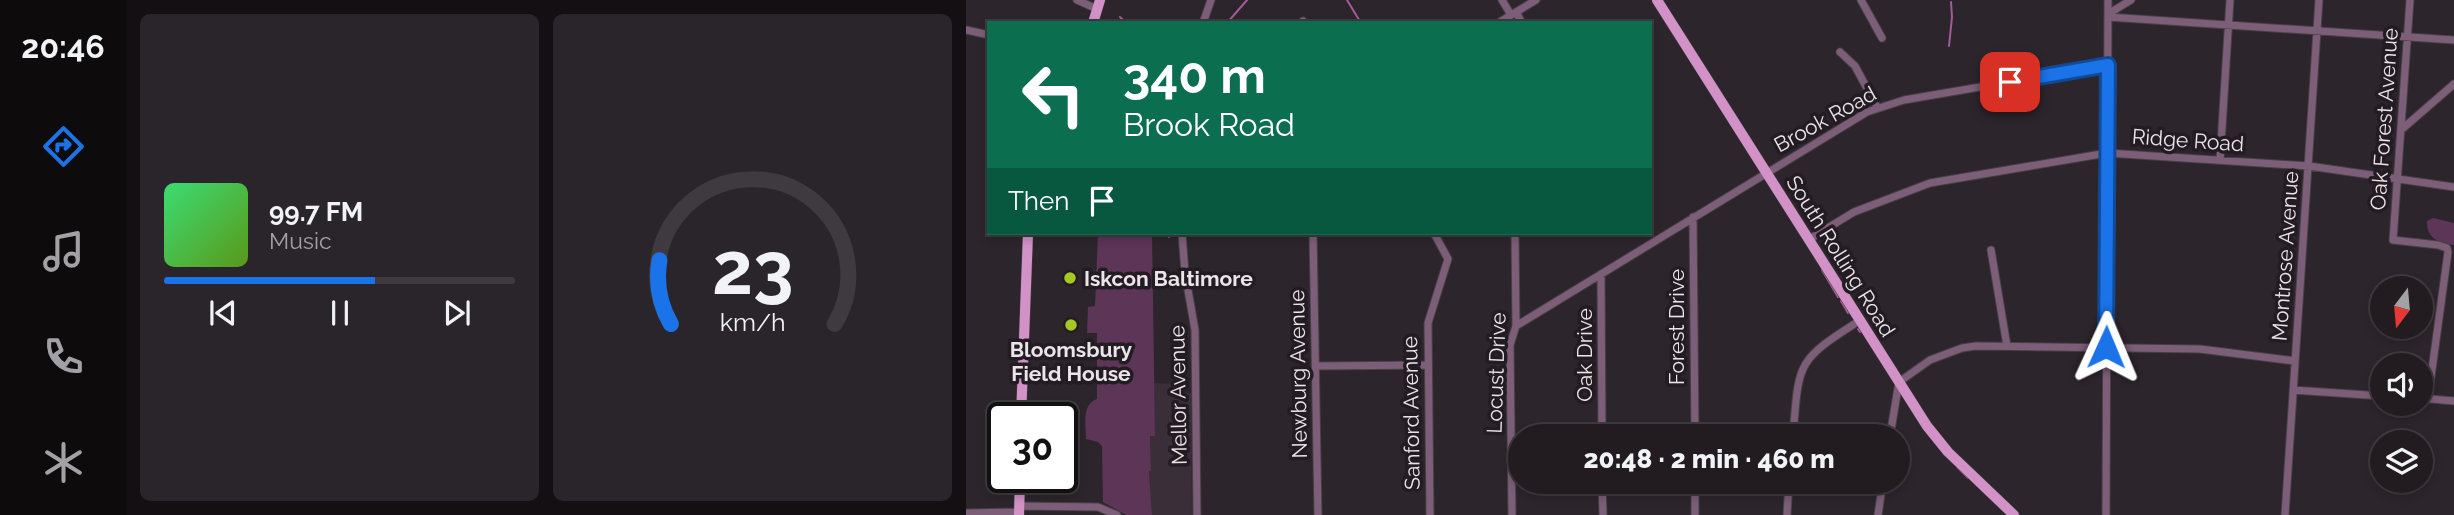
<!DOCTYPE html>
<meta charset="utf-8">
<style>
body{margin:0;font-family:Raleway,sans-serif;background:#2a252a;color:#f1f3f6;height:100vh;display:flex;flex-direction:column;font-size:26px;white-space:nowrap}
*{box-sizing:border-box;margin:0}
p{font-size:23px;color:#a2a1a5}
.icon{flex:none;width:38px;height:38px;fill:none;stroke:currentColor;stroke-width:2;stroke-linecap:round;stroke-linejoin:round}
.map{position:relative;flex:1;overflow:hidden}
.drawer{display:flex;flex-direction:column;gap:14px;padding:14px;background:#130f12;width:840px}
.drawer>*{flex:none}
.guide{position:absolute;left:21px;top:21px;width:665px;height:214px;border-radius:0px;box-shadow:0 4px 10px #0003,0 0 0 2px #3f3a3f;background:#0b6e4f;color:#fff;overflow:hidden}
.needle{width:46px;rotate:196deg}
.fabs{position:absolute;left:1404px;top:276px;display:grid;gap:14px}
.fabs a{display:grid;place-items:center;width:63px;height:63px;border-radius:50%;background:#221c21;box-shadow:0 4px 10px #0003,0 0 0 2px #3f3a3f;font-size:35px}
.speed{position:absolute;left:21px;top:402px;display:flex;gap:14px;font-size:35px;font-weight:700;text-align:center}
.speed>*{display:grid;place-content:center;width:91px;height:91px;border-radius:50%;background:#221c21;box-shadow:0 4px 10px #0003,0 0 0 2px #3f3a3f;line-height:1}
.speed .limit{border:4px solid #111;border-radius:10px;background:#fff;color:#111}
.pin{position:absolute;display:grid;place-items:center;width:60px;height:60px;color:#fff;margin:-30px;border-radius:14px;box-shadow:0 4px 10px #0006}
.me{position:absolute;width:77px;margin:-38px;rotate:1deg;stroke-linejoin:round;filter:drop-shadow(0 0 5px #0008)}
.turn{display:flex;align-items:center;gap:24px;height:147px;padding:0 21px;font-size:32px}
.turn .icon{width:91px;height:91px;stroke-width:2.5}
.turn b{display:block;font-size:49px;line-height:60px}
.then{display:flex;align-items:center;height:66px;padding:0 21px;background:#0003;gap:14px;font-size:26px}
.drawer .widget{flex:1;display:flex;flex-direction:column;justify-content:center;gap:10px;min-width:0;padding:0 24px;border-radius:10px;background:#2a252a}
.drawer .dial{align-items:center;gap:0}
.dial svg{height:182px;overflow:visible;fill:none;stroke:#3f3a3f;stroke-width:7;stroke-linecap:round;text-anchor:middle}
.dial text{fill:#f1f3f6;stroke:none}
.song{display:flex;align-items:center;gap:21px}
.cover{width:84px;height:84px;border-radius:10px;background:linear-gradient(135deg,hsl(140 70% 55%),hsl(90 70% 35%))}
.played{height:7px;border-radius:4px;background:linear-gradient(90deg,#1a73e8 60%,#3f3a3f 60%)}
.keys{display:flex;justify-content:space-around;direction:ltr}
.drawer .tiles{flex:1;display:grid;gap:14px;grid-template-columns:repeat(2,1fr)}
.trip{position:absolute;left:542px;top:424px;width:402px;height:70px;border-radius:35px;background:#221c21;box-shadow:0 4px 10px #0003,0 0 0 2px #3f3a3f;font-weight:800;line-height:70px;text-align:center}
main{display:flex;flex:1;min-height:0}
.tabs{display:flex;flex-direction:column;width:126px;justify-content:space-around;align-items:center;background:#0e0b0d;color:#a2a1a5}
.tabs .icon{width:49px;height:49px}
.tabs .active{color:#1a73e8}
.tabs b{font-size:32px;color:#f1f3f6}
.map>svg:first-child{display:block}
.built{fill:#3a2e38}
.green{fill:#5c3557}
.lines{fill:none;stroke-linecap:round;stroke-linejoin:round}
.stream{stroke:#a35c99;stroke-width:2}
.minor-casing{stroke:#474046;stroke-width:9}
.major-casing{stroke:#474046;stroke-width:11}
.minor{stroke:#7d5e78;stroke-width:7}
.major{stroke:#d292c8;stroke-width:10}
.route-casing{stroke:#114b97;stroke-width:18}
.route{stroke:#1a73e8;stroke-width:12}
.poi-dot{fill:#a4c824;stroke:#231c22;stroke-width:2.5}
.labels{text-anchor:middle;dominant-baseline:central;stroke-width:7;stroke-linejoin:round;paint-order:stroke}
.street-label{font-size:21px;fill:#eae5e9;stroke:#231c22}
.poi-label{font-size:21px;font-weight:bold;fill:#eae5e9;stroke:#231c22;text-anchor:start}
</style>
<main>
<nav class="tabs">
<b>20:46</b>
<svg class="icon active" aria-label="directions" viewBox="0 0 24 24"><path d="M12 3l9 9-9 9-9-9zM9 14v-3h6M13 9l2 2-2 2"/></svg>
<svg class="icon" aria-label="music" viewBox="0 0 24 24"><path d="M9 18V5l10-2v13"/><circle cx="6" cy="18" r="3"/><circle cx="16" cy="16" r="3"/></svg>
<svg class="icon" aria-label="phone" viewBox="0 0 24 24"><path d="M5 4h4l2 5-3 2q2 4 5 5l2-3 5 2v4C11 20 4 13 5 4z"/></svg>
<svg class="icon" aria-label="climate" viewBox="0 0 24 24"><path d="M12 3v18M4 7l16 10M4 17L20 7"/></svg>
</nav>
<section class="drawer">
<div class="tiles">
<div class="widget">
<div class="song"><i class="cover"></i><div><b>99.7 FM</b><p>Music</p></div></div>
<div class="played"></div>
<div class="keys"><svg class="icon" aria-label="previous" viewBox="0 0 24 24"><path d="M18 5L8 12l10 7zM5 5v14"/></svg><svg class="icon" aria-label="pause" viewBox="0 0 24 24"><path d="M8 5v14M16 5v14"/></svg><svg class="icon" aria-label="next" viewBox="0 0 24 24"><path d="M6 5l10 7-10 7zM19 5v14"/></svg></div>
</div>
<div class="widget dial"><svg viewBox="0 0 100 80">
<path d="M14 69A42 42 0 1 1 86 69"/>
<path d="M14 69A42 42 0 0 1 9 41" stroke="#1a73e8"/>
<text x="50" y="56" font-size="32" font-weight="700">23</text>
<text x="50" y="72" font-size="11">km/h</text>
</svg></div>
</div>
</section>
<div class="map">
<svg width="1488" height="515" viewBox="0 0 1488 515">
<rect width="100%" height="100%" fill="#2d252c"/>
<path class="built" d="M188,383L208,384L209,392L225,393L226,515H186L183,471L185,470L184,436L189,435Z"/>
<path class="green" d="M1467,218L1488,223V245C1474,244 1460,238 1461,221Z
M132,233H186L189,436H184L185,471H183L186,515H160L137,502L136,446L132,442L120,439C120,425 115,405 131,399V333H121L122,307L129,306Z"/>
<g class="lines">
<path class="stream" d="M381,0L395,23
M154,17L160,23
M261,23L281,0
M983,46L986,17L985,2
M203,233V237
M856,270L872,297
M875,301L882,313
M892,329L894,332
M991,467L1002,478"/>
<defs>
<path id="minor" d="M111,0L131,9
M536,0L545,15
M895,0L916,38
M1444,0L1427,240L1472,245L1481,248L1482,252L1462,399
M550,12L556,23
M1142,14L1165,0
M1142,17L1488,40
M337,21L338,23
M237,23L245,0
M532,23L570,0
M0,30L23,35
M874,52L889,66L911,107
M1435,130L1488,84
M1254,160L1264,0
M727,217L729,436
M216,233L219,273L229,330L231,515
M347,233L352,515
M842,240L888,212L964,183L1141,153L1343,166L1488,187
M1025,250L1041,346
M635,274L636,436
M550,326L901,112L938,100L1142,65
M350,366L462,365
M1327,390L1416,396
M1454,398L1488,401
M827,436C833,362 830,361 893,321
M924,436L933,382L964,360L996,348L1010,346L1234,349L1329,361
M636,481L637,515
M729,481V515
M53,506L132,507L151,515
M0,513L53,512
M464,515L462,323L482,259L468,233
M546,515L544,345L550,326L549,233
M821,515L823,481
M912,515L917,481
M1140,515L1142,0
M1319,515L1353,0"/>
<path id="major" d="M691,0L961,426L982,452L1048,515
M127,23L134,0
M55,418L62,233
M53,515L54,478"/>
</defs>
<use href="#minor" class="minor-casing"/>
<use href="#major" class="major-casing"/>
<use href="#minor" class="minor"/>
<use href="#major" class="major"/>
</g>
<g class="lines">
<defs>
<path id="route" d="M1044,82L1142,65L1140,347"/>
</defs>
<use href="#route" class="route-casing"/>
<use href="#route" class="route"/>
</g>
<g class="poi-dot">
<circle cx="104" cy="278" r="7"/>
<circle cx="105" cy="325" r="7"/>
</g>
<g class="labels">
<g class="street-label">
<text transform="translate(859 119) rotate(-29)">Brook Road</text>
<text transform="translate(1418 119) rotate(-86)">Oak Forest Avenue</text>
<text transform="translate(1222 140) rotate(4)">Ridge Road</text>
<text transform="translate(875 256) rotate(58)">South Rolling Road</text>
<text transform="translate(1319 256) rotate(-86)">Montrose Avenue</text>
<text transform="translate(710 327) rotate(-90)">Forest Drive</text>
<text transform="translate(618 355) rotate(-90)">Oak Drive</text>
<text transform="translate(530 373) rotate(-88)">Locust Drive</text>
<text transform="translate(332 374) rotate(-91)">Newburg Avenue</text>
<text transform="translate(212 395) rotate(-91)">Mellor Avenue</text>
<text transform="translate(445 413) rotate(-91)">Sanford Avenue</text>
</g>
<g class="poi-label">
<text x="118" y="278">Iskcon Baltimore</text>
<text x="105" y="349" text-anchor="middle">Bloomsbury<tspan x="105" dy="24">Field House</tspan></text>
</g>
</g>
</svg>
<div class="fabs">
<a><svg class="needle" viewBox="-14 -14 28 28"><path d="M0-13l5 13h-10z" fill="#e53935"/><path d="M0 13l5-13h-10z" fill="#a2a1a5"/></svg></a>
<a><svg class="icon" aria-label="sound" viewBox="0 0 24 24"><path d="M4 9h4l5-4v14l-5-4H4zM17 9q2 3 0 6"/></svg></a>
<a><svg class="icon" aria-label="layers" viewBox="0 0 24 24"><path d="M12 4l9 5-9 5-9-5zM3 14l9 5 9-5"/></svg></a>
</div>
<div class="speed"><div class="limit">30</div></div>
<div class="pin" style="left:1044px;top:82px;background:#d93025"><svg class="icon" aria-label="arrive" viewBox="0 0 24 24"><path d="M6 21V4h12l-3 4 3 4H6"/></svg></div>
<svg class="me" style="left:1140px;top:347px" viewBox="-20 -20 40 40"><path d="M0-17L14 15 0 8-14 15z" fill="#1a73e8" stroke="#fff" stroke-width="4"/></svg>
<div class="trip">20:48 · 2 min · 460 m</div>
<div class="guide">
<div class="turn"><svg class="icon" aria-label="left" viewBox="0 0 24 24"><path d="M17 20v-9H6M10 6l-5 5 5 5"/></svg><div><b>340 m</b>Brook Road</div></div>
<div class="then">Then<svg class="icon" aria-label="arrive" viewBox="0 0 24 24"><path d="M6 21V4h12l-3 4 3 4H6"/></svg></div>
</div>
</div>
</main>
